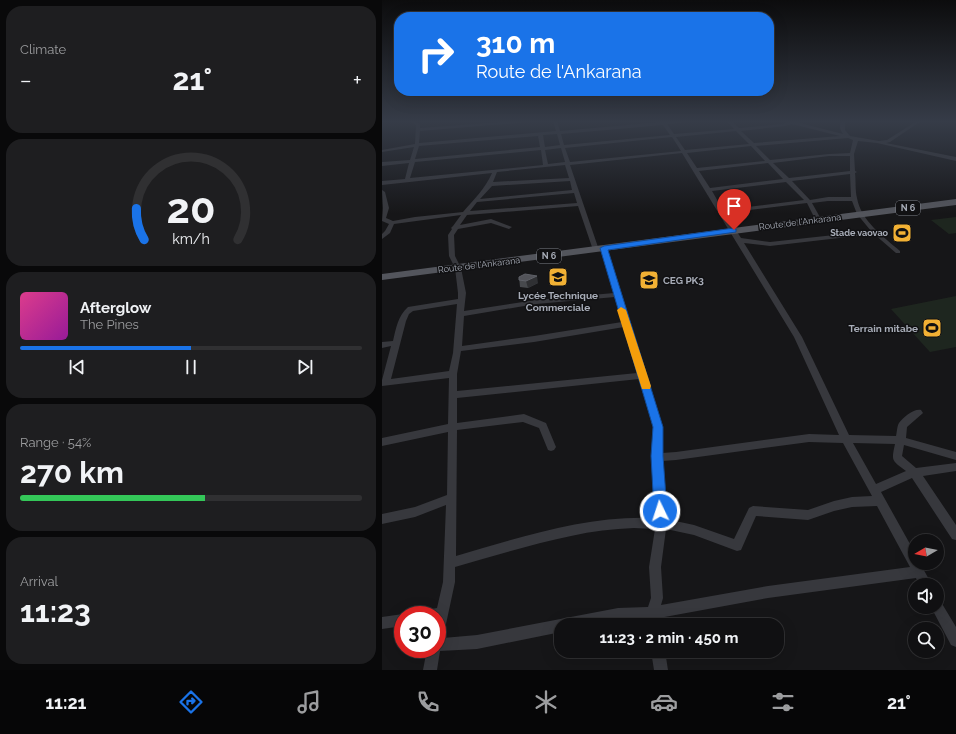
<!DOCTYPE html>
<meta charset="utf-8">
<style>
body{margin:0;font-family:Raleway,sans-serif;background:#1e1e20;color:#f1f3f6;height:100vh;display:flex;flex-direction:column;font-size:15px;white-space:nowrap}
*{box-sizing:border-box;margin:0}
p{font-size:13px;color:#9c9d9f}
.icon{flex:none;width:22px;height:22px;fill:none;stroke:currentColor;stroke-width:2;stroke-linecap:round;stroke-linejoin:round}
.map{position:relative;flex:1;overflow:hidden}
.sheet{display:flex;flex-direction:column;gap:6px;padding:6px;background:#09090a;width:382px}
.sheet>*{flex:none}
.banner{position:absolute;left:12px;top:12px;width:380px;height:84px;border-radius:16px;box-shadow:0 4px 16px #0002,0 0 0 1px #303032;background:#1a73e8;color:#fff;overflow:hidden}
.needle{width:26px;rotate:260deg}
.tools{position:absolute;left:526px;top:534px;display:grid;gap:8px}
.tools a{display:grid;place-items:center;width:36px;height:36px;border-radius:50%;background:#101012;box-shadow:0 4px 16px #0002,0 0 0 1px #303032;font-size:20px}
.speed{position:absolute;left:12px;top:606px;display:flex;gap:8px;font-size:20px;font-weight:700;text-align:center}
.speed>*{display:grid;place-content:center;width:52px;height:52px;border-radius:50%;background:#101012;box-shadow:0 4px 16px #0002,0 0 0 1px #303032;line-height:1}
.speed .limit{border:6px solid #d22;background:#fff;color:#111}
.pin{position:absolute;display:grid;place-items:center;width:34px;height:34px;color:#fff;margin:-41px -17px;border-radius:50% 50% 50% 0;rotate:-45deg;box-shadow:0 0 4px #0007}
.pin .icon{rotate:45deg}
.me{position:absolute;width:44px;margin:-22px;rotate:356deg;stroke-linejoin:round;filter:drop-shadow(0 0 3px #0008)}
.turn{display:flex;align-items:center;gap:14px;height:84px;padding:0 16px;font-size:18px}
.turn .icon{width:52px;height:52px;stroke-width:2.5}
.turn b{display:block;font-size:28px;line-height:34px}
.big{font-size:30px;font-weight:700;line-height:1.1}
.sheet .card{flex:1;display:flex;flex-direction:column;justify-content:center;gap:6px;min-width:0;padding:0 14px;border-radius:16px;background:#1e1e20}
.sheet .dial{align-items:center;gap:0}
.dial svg{height:104px;overflow:visible;fill:none;stroke:#303032;stroke-width:7;stroke-linecap:round;text-anchor:middle}
.dial text{fill:#f1f3f6;stroke:none}
.song{display:flex;align-items:center;gap:12px}
.cover{width:48px;height:48px;border-radius:6px;background:linear-gradient(135deg,hsl(330 70% 55%),hsl(300 70% 35%))}
.played{height:4px;border-radius:2px;background:linear-gradient(90deg,#1a73e8 50%,#303032 50%)}
.keys{display:flex;justify-content:space-around;direction:ltr}
.heat{display:flex;justify-content:space-between;align-items:center;font-size:22px;direction:ltr}
.charge{height:6px;border-radius:3px;background:linear-gradient(90deg,#34c759 54%,#303032 0)}
.trip{position:absolute;left:172px;top:618px;width:230px;height:40px;border-radius:16px;background:#101012;box-shadow:0 4px 16px #0002,0 0 0 1px #303032;font-weight:700;line-height:40px;text-align:center}
.tabs{display:flex;height:64px;justify-content:space-around;align-items:center;background:#060607;color:#9c9d9f}
.tabs .icon{width:28px;height:28px}
.tabs .selected{color:#1a73e8}
.tabs b{font-size:18px;color:#f1f3f6}
main{display:flex;flex:1;min-height:0}
.map>svg:first-child{display:block}
.green{fill:#1e261f}
.lines{fill:none;stroke-linecap:round;stroke-linejoin:round}
.minor{fill:#37383d;fill-rule:evenodd}
.primary{fill:#53555c;fill-rule:evenodd}
.wall{fill:#47494d}
.shaded-wall{fill:#2f3033}
.building{fill:#525359;stroke:#5f6168}
.route{fill:#1a73e8;stroke:#114b97}
.slow{fill:#f59e0b}
.labels{text-anchor:middle;dominant-baseline:central;stroke-width:3;stroke-linejoin:round;paint-order:stroke}
.shield{fill:#111113;stroke:#7b7e86;stroke-width:1}
.shield-label{font-size:9px;font-weight:bold;fill:#a8adb8}
.far-street-label{font-size:9px;fill:#a8adb8;stroke:#111113}
.far-poi-label{font-size:9px;font-weight:bold;fill:#a8adb8;stroke:#111113;text-anchor:end}
.poi-label{font-size:10px;font-weight:bold;fill:#a8adb8;stroke:#111113;text-anchor:start}
</style>
<main>
<section class="sheet">
<div class="card"><p>Climate</p>
<div class="heat"><a>−</a><b class="big">21°</b><a>+</a></div>
</div>
<div class="card dial"><svg viewBox="0 0 100 80">
<path d="M14 69A42 42 0 1 1 86 69"/>
<path d="M14 69A42 42 0 0 1 8 45" stroke="#1a73e8"/>
<text x="50" y="56" font-size="32" font-weight="700">20</text>
<text x="50" y="72" font-size="11">km/h</text>
</svg></div>
<div class="card">
<div class="song"><i class="cover"></i><div><b>Afterglow</b><p>The Pines</p></div></div>
<div class="played"></div>
<div class="keys"><svg class="icon" aria-label="previous" viewBox="0 0 24 24"><path d="M18 5L8 12l10 7zM5 5v14"/></svg><svg class="icon" aria-label="pause" viewBox="0 0 24 24"><path d="M8 5v14M16 5v14"/></svg><svg class="icon" aria-label="next" viewBox="0 0 24 24"><path d="M6 5l10 7-10 7zM19 5v14"/></svg></div>
</div>
<div class="card"><p>Range · 54%</p><b class="big">270 km</b><div class="charge"></div></div>
<div class="card"><p>Arrival</p><b class="big">11:23</b></div>
</section>
<div class="map">
<svg width="574" height="670" viewBox="0 0 574 670">
<rect width="100%" height="100%" fill="#161618"/>
<path class="green" d="M574,217V233L567,234L549,220Z
M574,296V347L548,352L509,309Z"/>
<g class="lines">
<path class="minor" d="M28,121H32L38,124V128L135,121H148L146,122L38,131L37,143L174,131L171,121H175L178,131L279,122V121L284,122L308,121L306,122L285,124L292,134L352,129L345,121H349L357,128L402,124L405,122L403,121H410L461,134C458,130 457,126 459,121H463V130L468,136L497,141L505,140L535,121H539L508,142L504,143L574,157V161L495,143L476,141L472,154L473,171L475,172L473,173C474,181 473,190 475,198C479,221 502,237 518,251V253H514L492,234L388,246L362,243L420,337L467,435L514,436C515,432 515,426 517,423C521,417 533,408 539,410L541,413L525,427L524,438L574,452V460L522,445L520,456L534,468L574,463V471L541,476L574,525V540L570,539L530,478L499,492L533,553V563H538L550,585H537L534,578L386,598L277,618L278,625H266L265,620H254L256,625H240L234,621L213,625H179V632L95,649L58,651L55,670H41L45,649H55V615H44L45,610L55,608L61,582L64,505L33,517L0,524V514L33,507L65,495L66,432L0,446V438L66,424L67,378L0,386V380L9,346L0,348V342L11,341C14,328 16,316 26,307L76,299V293L73,268L67,256L66,235L70,229L69,228L71,226L79,215L12,224L8,233L0,239V234L3,231L7,224L0,221L1,208L0,190L3,192L7,208L4,218L11,221L33,217L81,212C92,199 103,189 110,173L0,185V181L23,179L27,163L0,166V162L28,160L32,147L0,152V150L33,144L34,125ZM410,124L458,136L372,143L359,131L403,126ZM281,125L288,135L182,145L179,134ZM354,131L367,144L303,150L294,137ZM175,134L178,145L163,147L161,135ZM156,136L158,147L33,159L37,146ZM290,137L299,151L188,162L183,148ZM466,138L471,140L468,153L447,154L388,160L374,146ZM369,146L383,161L315,168L305,153ZM179,148L183,162L166,164L163,150ZM159,150L161,165L28,178L33,162ZM300,153L412,337L457,435L427,434L294,452L280,453L281,427L224,248L222,247L219,249L232,293L154,300L82,311L84,293L79,268L73,256L72,235L76,229L109,223L127,229L130,227L109,219L78,225L85,215L196,206L211,250L212,251H216L217,250L188,165ZM447,156H468V171L407,178L391,163ZM386,163L401,179L328,188L317,171ZM183,165L187,178L111,182L115,172ZM468,174L469,197H446L428,200L410,181ZM188,181L190,190L98,199L110,186ZM404,182L422,200L341,210L330,191ZM192,193L195,203L88,211L95,202ZM446,201H470L475,214L489,231L388,242L359,238L343,213L425,203L433,219L436,221L439,219L430,203ZM233,297L240,322L152,336L80,346L82,316L154,304ZM75,304L71,353L67,371L9,379L24,321L27,314L31,311ZM242,327L255,373L75,391V374L79,351L152,342ZM257,379L271,427L270,457L273,518C205,515 139,537 74,556L75,430L141,422L157,428L166,450L169,451L172,450L174,447L164,423L142,414L75,423V398ZM427,442L461,443L490,496L470,497L452,501L426,510L371,506L367,508L352,539L312,525L284,519L280,461L294,460ZM471,443L513,444C509,462 510,460 524,471L494,484ZM495,506L528,567L386,586L279,605L281,598L279,567L284,529L312,535L355,551L359,550L374,516L426,520L452,511L470,507ZM252,528L273,529L267,567L269,598L266,607L236,608L95,635L61,638L73,582V567C112,556 150,544 189,536C210,531 231,529 252,528Z
M555,600L559,602L574,627V647L569,645L549,607H555Z
M21,614L24,615H21V626L0,629V617Z
M269,651H283L286,670H272Z"/>
<path class="primary" d="M574,199V205L0,280V274Z"/>
</g>
<path class="wall" d="M137,277L156,283L146,288L138,287Z"/>
<path class="shaded-wall" d="M155,276L156,283L146,288L144,281Z"/>
<path class="building" d="M143,274L155,276L144,281L137,280V277Z"/>
<linearGradient id="sky" x2="0" y2="1"><stop stop-color="#0c0c0d"/><stop offset="0.57" stop-color="#363c48"/><stop offset="1" stop-color="#363c48" stop-opacity="0"/></linearGradient>
<rect width="574" height="214" fill="url(#sky)"/>
<path class="route" d="M352,228L354,229V232L226,250L281,427V456L285,511L283,515L278,516L274,515L272,511L269,456L271,427L218,248L222,246Z"/>
<path class="slow" d="M239,307L244,310L269,386L268,389H260L259,386L235,310Z"/>
<defs>
<symbol id="stadium-square" viewBox="-11 -11 22 22"><rect x="-9" y="-9" width="18" height="18" rx="4" fill="#f2b134" stroke="#111113"/><path d="M0-5a6.5 5 0 1 0 0 10a6.5 5 0 1 0 0-10ZM-3.5-1.8h7v3.6h-7Z" fill="#111"/></symbol>
<symbol id="school-square" viewBox="-11 -11 22 22"><rect x="-9" y="-9" width="18" height="18" rx="4" fill="#f2b134" stroke="#111113"/><path d="M0-5L7-2L0 1L-7-2ZM-4 1L0 2.5L4 1V4Q0 6-4 4Z" fill="#111"/></symbol>
</defs>
<g fill-rule="evenodd">
<use href="#stadium-square" x="509" y="222" width="22" height="22"/>
<use href="#school-square" x="165" y="266" width="22" height="22"/>
<use href="#school-square" x="256" y="269" width="22" height="22"/>
<use href="#stadium-square" x="539" y="317" width="22" height="22"/>
</g>
<g class="labels">
<g class="shield">
<rect x="514" y="201" width="24" height="14" rx="3"/>
<rect x="155" y="249" width="24" height="14" rx="3"/>
</g>
<g class="shield-label">
<text x="526" y="208">N 6</text>
<text x="167" y="256">N 6</text>
</g>
<g class="far-street-label">
<text transform="translate(418 222) rotate(-7)">Route de l'Ankarana</text>
<text transform="translate(97 265) rotate(-7)">Route de l'Ankarana</text>
</g>
<g class="far-poi-label">
<text x="506" y="233">Stade vaovao</text>
</g>
<g class="poi-label">
<text x="281" y="280">CEG PK3</text>
<text x="176" y="295" text-anchor="middle">Lycée Technique<tspan x="176" dy="12">Commerciale</tspan></text>
<text x="536" y="328" text-anchor="end">Terrain mitabe</text>
</g>
</g>
</svg>
<div class="tools">
<a><svg class="needle" viewBox="-14 -14 28 28"><path d="M0-13l5 13h-10z" fill="#e53935"/><path d="M0 13l5-13h-10z" fill="#9c9d9f"/></svg></a>
<a><svg class="icon" aria-label="sound" viewBox="0 0 24 24"><path d="M4 9h4l5-4v14l-5-4H4zM17 9q2 3 0 6"/></svg></a>
<a><svg class="icon" aria-label="search" viewBox="0 0 24 24"><circle cx="10" cy="10" r="6"/><path d="M15 15l6 6"/></svg></a>
</div>
<div class="speed"><div class="limit">30</div></div>
<div class="pin" style="left:352px;top:230px;background:#d93025"><svg class="icon" aria-label="arrive" viewBox="0 0 24 24"><path d="M6 21V4h12l-3 4 3 4H6"/></svg></div>
<svg class="me" style="left:278px;top:511px" viewBox="-20 -20 40 40"><circle r="17" fill="#1a73e8" stroke="#fff" stroke-width="3"/><path d="M0-11L8 9 0 5-8 9z" fill="#fff"/></svg>
<div class="trip">11:23 · 2 min · 450 m</div>
<div class="banner">
<div class="turn"><svg class="icon" aria-label="right" viewBox="0 0 24 24"><path d="M7 20v-9h11M14 6l5 5-5 5"/></svg><div><b>310 m</b>Route de l'Ankarana</div></div>
</div>
</div>
</main>
<nav class="tabs">
<b>11:21</b>
<svg class="icon selected" aria-label="directions" viewBox="0 0 24 24"><path d="M12 3l9 9-9 9-9-9zM9 14v-3h6M13 9l2 2-2 2"/></svg>
<svg class="icon" aria-label="music" viewBox="0 0 24 24"><path d="M9 18V5l10-2v13"/><circle cx="6" cy="18" r="3"/><circle cx="16" cy="16" r="3"/></svg>
<svg class="icon" aria-label="phone" viewBox="0 0 24 24"><path d="M5 4h4l2 5-3 2q2 4 5 5l2-3 5 2v4C11 20 4 13 5 4z"/></svg>
<svg class="icon" aria-label="climate" viewBox="0 0 24 24"><path d="M12 3v18M4 7l16 10M4 17L20 7"/></svg>
<svg class="icon" aria-label="car" viewBox="0 0 24 24"><path d="M5 17H2v-5l4-1 3-4h7l3 4 3 1v5h-3M9 17h6M6 11h13"/><circle cx="7" cy="17" r="2"/><circle cx="17" cy="17" r="2"/></svg>
<svg class="icon" aria-label="filters" viewBox="0 0 24 24"><path d="M4 7h16M4 17h16"/><circle cx="9" cy="7" r="2"/><circle cx="15" cy="17" r="2"/></svg>
<b>21°</b>
</nav>
